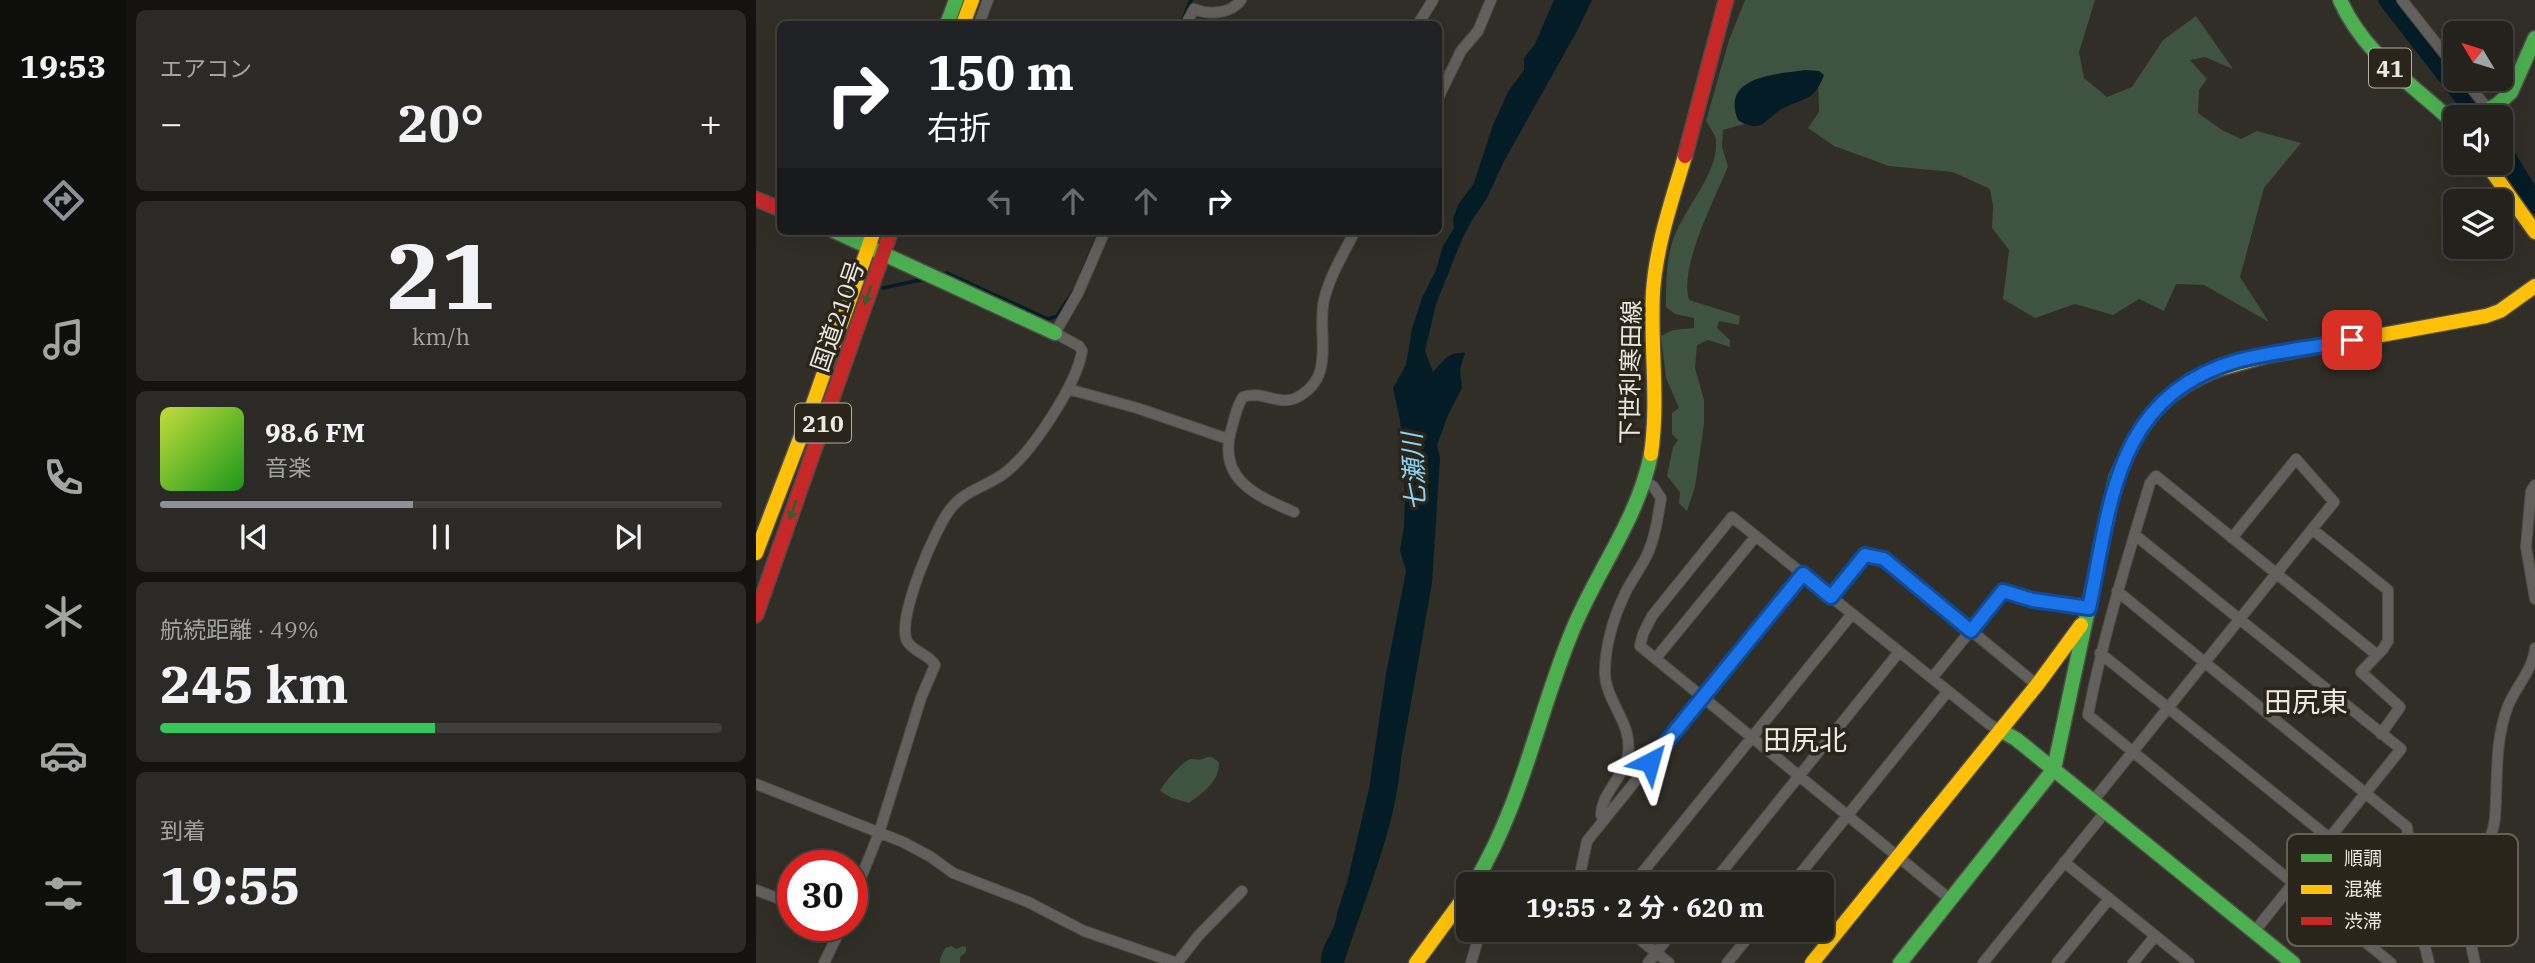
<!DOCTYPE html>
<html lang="ja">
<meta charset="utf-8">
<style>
body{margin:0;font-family:"IBM Plex Serif","Noto Sans JP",serif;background:#2c2a26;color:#f1f3f6;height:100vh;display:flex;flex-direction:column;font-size:26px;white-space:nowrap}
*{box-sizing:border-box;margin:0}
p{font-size:23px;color:#a3a4a4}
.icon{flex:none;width:38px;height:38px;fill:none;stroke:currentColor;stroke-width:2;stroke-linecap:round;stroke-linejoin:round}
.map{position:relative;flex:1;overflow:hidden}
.details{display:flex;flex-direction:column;gap:10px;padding:10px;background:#141310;width:630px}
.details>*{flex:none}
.top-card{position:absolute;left:21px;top:21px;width:665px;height:214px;border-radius:10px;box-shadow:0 7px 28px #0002,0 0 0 2px #413f3b;background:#202124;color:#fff;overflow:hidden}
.needle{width:46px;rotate:308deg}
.tools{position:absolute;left:1687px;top:21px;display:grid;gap:14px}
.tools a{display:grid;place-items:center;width:70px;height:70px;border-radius:10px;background:#24221d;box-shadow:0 7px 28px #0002,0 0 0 2px #413f3b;font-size:35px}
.speed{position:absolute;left:21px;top:850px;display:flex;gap:14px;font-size:35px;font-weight:700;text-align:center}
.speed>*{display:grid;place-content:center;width:91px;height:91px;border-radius:50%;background:#24221d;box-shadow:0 7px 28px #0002,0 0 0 2px #413f3b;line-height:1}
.speed .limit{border:10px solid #d22;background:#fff;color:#111}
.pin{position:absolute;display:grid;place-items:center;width:60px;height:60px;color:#fff;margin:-30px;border-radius:14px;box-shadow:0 4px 10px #0006}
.me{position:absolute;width:77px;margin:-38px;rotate:39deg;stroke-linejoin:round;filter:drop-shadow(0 0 5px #0008)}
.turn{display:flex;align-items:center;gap:24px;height:147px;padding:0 35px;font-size:32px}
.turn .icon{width:91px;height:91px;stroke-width:2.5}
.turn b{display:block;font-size:49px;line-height:60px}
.lanes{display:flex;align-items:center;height:66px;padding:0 35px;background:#0003;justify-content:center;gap:35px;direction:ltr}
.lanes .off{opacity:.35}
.big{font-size:52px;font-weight:700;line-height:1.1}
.details .widget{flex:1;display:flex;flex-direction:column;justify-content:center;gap:10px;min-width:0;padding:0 24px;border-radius:10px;background:#2c2a26}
.details .dial{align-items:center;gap:0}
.dial b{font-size:91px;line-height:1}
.song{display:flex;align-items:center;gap:21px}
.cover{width:84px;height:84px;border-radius:10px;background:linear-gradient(135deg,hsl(70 70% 55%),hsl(120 70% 35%))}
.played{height:7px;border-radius:4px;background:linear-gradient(90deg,#8c9099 45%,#413f3b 45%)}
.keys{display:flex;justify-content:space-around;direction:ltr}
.heat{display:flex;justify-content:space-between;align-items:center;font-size:38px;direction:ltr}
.charge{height:10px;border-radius:5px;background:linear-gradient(90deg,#34c759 49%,#413f3b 0)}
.trip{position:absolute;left:700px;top:872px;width:378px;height:70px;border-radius:10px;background:#24221d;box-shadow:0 7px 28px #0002,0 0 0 2px #413f3b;font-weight:700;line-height:70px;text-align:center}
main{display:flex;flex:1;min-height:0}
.tabs{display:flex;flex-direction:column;width:126px;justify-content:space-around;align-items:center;background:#0e0e0c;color:#a3a4a4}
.tabs .icon{width:49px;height:49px}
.tabs .active{color:#8c9099}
.tabs b{font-size:32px;color:#f1f3f6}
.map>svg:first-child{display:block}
.green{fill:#3e5340}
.water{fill:#041c26}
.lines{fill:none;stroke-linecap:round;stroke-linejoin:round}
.stream{stroke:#041c26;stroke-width:3.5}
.river{stroke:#041c26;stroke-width:19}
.street-casing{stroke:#4e4c46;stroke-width:12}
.fast-casing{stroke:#4e4c46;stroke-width:17}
.slow-casing{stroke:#4e4c46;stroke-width:17}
.jam-casing{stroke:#4e4c46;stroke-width:17}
.street{stroke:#62605c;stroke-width:10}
.fast{stroke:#4caf50;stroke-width:14}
.slow{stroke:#ffc107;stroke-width:14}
.jam{stroke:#c62828;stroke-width:14}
.oneway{fill:#385c30}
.route-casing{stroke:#114b97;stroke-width:18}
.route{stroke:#1a73e8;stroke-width:12}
.labels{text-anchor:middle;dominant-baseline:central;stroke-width:7;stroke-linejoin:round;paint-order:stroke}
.shield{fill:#2a251a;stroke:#b1aea5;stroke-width:2}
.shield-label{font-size:23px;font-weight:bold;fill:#ebe8e0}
.street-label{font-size:24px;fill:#ebe8e0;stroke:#2a251a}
.water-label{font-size:26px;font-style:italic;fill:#8bd3f2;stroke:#2a251a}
.quarter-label{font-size:28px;fill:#ebe8e0;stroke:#2a251a}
.key{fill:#2a251a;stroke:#646055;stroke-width:2}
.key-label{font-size:19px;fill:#ebe8e0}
</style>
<main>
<nav class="tabs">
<b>19:53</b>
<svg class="icon active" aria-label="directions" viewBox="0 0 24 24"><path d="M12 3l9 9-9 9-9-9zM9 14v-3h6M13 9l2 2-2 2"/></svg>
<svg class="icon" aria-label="music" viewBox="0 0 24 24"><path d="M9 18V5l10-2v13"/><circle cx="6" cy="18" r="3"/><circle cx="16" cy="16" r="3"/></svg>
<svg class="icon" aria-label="phone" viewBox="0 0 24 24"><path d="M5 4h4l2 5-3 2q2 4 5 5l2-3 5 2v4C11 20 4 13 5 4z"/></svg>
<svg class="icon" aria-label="climate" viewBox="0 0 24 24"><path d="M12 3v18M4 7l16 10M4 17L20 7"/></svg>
<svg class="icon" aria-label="car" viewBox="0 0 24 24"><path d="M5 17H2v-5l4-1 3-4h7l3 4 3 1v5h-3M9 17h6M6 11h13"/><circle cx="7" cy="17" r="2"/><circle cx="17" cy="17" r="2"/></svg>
<svg class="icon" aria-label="filters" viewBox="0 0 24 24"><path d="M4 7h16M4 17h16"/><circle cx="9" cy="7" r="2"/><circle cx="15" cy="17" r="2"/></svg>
</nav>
<section class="details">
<div class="widget"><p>エアコン</p>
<div class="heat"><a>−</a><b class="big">20°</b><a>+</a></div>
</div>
<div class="widget dial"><b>21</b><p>km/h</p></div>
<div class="widget">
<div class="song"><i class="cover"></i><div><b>98.6 FM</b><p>音楽</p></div></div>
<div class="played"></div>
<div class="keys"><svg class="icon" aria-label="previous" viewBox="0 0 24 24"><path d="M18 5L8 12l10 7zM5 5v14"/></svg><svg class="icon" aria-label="pause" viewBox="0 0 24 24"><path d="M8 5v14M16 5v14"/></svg><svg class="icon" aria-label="next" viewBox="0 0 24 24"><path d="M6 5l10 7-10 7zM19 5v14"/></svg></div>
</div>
<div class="widget"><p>航続距離 · 49%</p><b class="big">245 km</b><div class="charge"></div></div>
<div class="widget"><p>到着</p><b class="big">19:55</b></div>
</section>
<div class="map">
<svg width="1779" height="963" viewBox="0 0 1779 963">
<rect width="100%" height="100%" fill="#302e27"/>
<path class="green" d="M989,0H1339L1323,52L1328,78L1351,97L1376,87L1407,40L1440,16L1477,69L1449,57L1434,60L1451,79L1443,90L1442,113L1466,130L1485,139L1501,131L1545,143L1508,188L1484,277L1513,322L1448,285L1420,284L1408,311L1383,299L1357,315L1319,304L1279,318L1247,299L1253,250L1236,228L1237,206L1234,189L1197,172L1133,166L1078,146L1052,128L1063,112L1062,79L982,120L988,124L967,130L966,147L972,166C959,200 923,265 933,300L984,316L983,325L963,321L961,328L974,340V347L952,340L941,345L939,368L948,400V424L939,487L931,511L923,503L924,492L911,476L917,447L922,440L916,434V413L923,408L910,378L905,336L917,330L938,328V318L919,314L910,307C910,285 910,264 916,243C926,209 963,175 960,140C959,134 953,126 950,121L973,40Z
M451,757H456L463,762C464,781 447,793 433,803L416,798L404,791C407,784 427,760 435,759C442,759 444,761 451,757Z
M195,946L201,949L207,946L210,947V952L204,957V963H184V959L189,948Z"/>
<path class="water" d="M798,0H836L821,31L747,163L731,198L715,222L706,239L680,304L669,351L677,372C687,362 692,351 709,353L704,369L706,388L692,415L681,445L684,458L676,583L645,759C640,829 609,896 588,963H565C564,944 580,932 581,913L591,882L613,789L630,674L650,571L644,550L648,527L649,495L647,450L644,420L637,388L650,365L656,329L666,298L680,270L687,246L698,228L697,219L702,205L718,183L737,125L752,92L768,70V58L779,44Z
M1050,70L1063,71L1068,75C1058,102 1048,97 1026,109C1008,119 1007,135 982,120C964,76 1021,74 1050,70Z"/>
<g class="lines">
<path class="stream" d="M425,24L435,0
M326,272L344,231
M183,275L191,273L292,319L301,316L321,286
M127,288L169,279"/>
<path class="river" d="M1632,0L1723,117
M1745,148L1779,204"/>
<defs>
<path id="street" d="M1646,0L1699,67
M223,24L232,0
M430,24L438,9C453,15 475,14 485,0
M662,24L677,0
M1708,79L1732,109
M682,98L705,51L722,31L735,0
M312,389L381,408L472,439
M1779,485L1775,491L1770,547L1779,599
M538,512C498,495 460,478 476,427C479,417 481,405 487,397C505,390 524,406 540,398C582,377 560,334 568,300C574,275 588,253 599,231
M1556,529L1632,590V641L1627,649L1605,672L1644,707L1625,734
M1379,535L1645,749L1498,932
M1361,591L1651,827L1659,907L1673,963
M1075,597L1109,555L1128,559L1281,685
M1344,653L1659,907
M1621,655L1400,476L1394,483C1371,560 1347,636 1332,715L1635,963
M900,658L1000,536
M1176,678L1247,591L1277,600L1333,609
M0,784L147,842L175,857L197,873L272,902L328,931L421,963
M1337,801L1578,502L1540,459L1476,538
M848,819L845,815C846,791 869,777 872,753C877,723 848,700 849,671C849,647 857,619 867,598C873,583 884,570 891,555C899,538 902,517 905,498L897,486L889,482
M1308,862L1433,963
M822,884L831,841L1047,574
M877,884L1096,614
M956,884L1143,652
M1036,884L1192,691
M0,890L37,904
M96,900L123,833L165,698L179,665C173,654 157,652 151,641C140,619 180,525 196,507C211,489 233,486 250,472C276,452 321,384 326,351L323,346L299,333L322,293L349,231
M1195,900L884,646L887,634L896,616L976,517L1233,724L1244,730
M871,929L913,963
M68,963L86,926
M421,963L443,935L486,891
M715,963L725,929
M892,963L919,929
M971,963L999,929
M1227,963L1350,811
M1301,963L1353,899
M1377,963L1399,936
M1719,963C1712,933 1708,903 1719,873C1726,856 1737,837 1739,818C1742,780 1738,742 1752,706C1760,686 1777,670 1779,648"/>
<path id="fast" d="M1584,0C1609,56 1656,83 1699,124
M191,24L200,0
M1720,117L1742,104L1755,92L1779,38
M78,231L299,333
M1244,730L1260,739L1537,963
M718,884C767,802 780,720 815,634C839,573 882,520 895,454
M1144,963L1298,769L1360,478C1384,424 1405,391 1463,369"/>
<path id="slow" d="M207,24L216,0
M1730,163L1779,232
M1463,369L1510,356L1730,316L1744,311L1779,286
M895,454C903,400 894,346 897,292C900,246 916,200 929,156
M0,553L53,415L118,231
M660,963L712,892
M1056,963L1281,685L1325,625"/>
<path id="jam" d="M929,156L970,0
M0,199L24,209
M0,615L135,231"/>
</defs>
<use href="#street" class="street-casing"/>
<use href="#fast" class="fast-casing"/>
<use href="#slow" class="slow-casing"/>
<use href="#jam" class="jam-casing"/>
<use href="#street" class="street"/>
<use href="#fast" class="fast"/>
<use href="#slow" class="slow"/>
<use href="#jam" class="jam"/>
</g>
<defs><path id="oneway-solid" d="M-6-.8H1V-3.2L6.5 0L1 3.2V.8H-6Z" transform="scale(1.75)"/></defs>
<g class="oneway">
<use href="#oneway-solid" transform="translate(112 295) rotate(109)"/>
<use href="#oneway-solid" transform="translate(37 510) rotate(109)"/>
</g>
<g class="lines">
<defs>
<path id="route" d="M894,762L1047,574L1075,597L1109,555L1128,559L1215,631L1247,591L1277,600L1333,608C1355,504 1358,396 1481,361C1518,351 1558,348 1596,340"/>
</defs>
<use href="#route" class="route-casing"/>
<use href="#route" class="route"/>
</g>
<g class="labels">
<g class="shield">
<rect x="1613" y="48.5" width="42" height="39" rx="5"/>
<rect x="39" y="403.5" width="56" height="39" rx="5"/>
</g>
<g class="shield-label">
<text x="1634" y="68">41</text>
<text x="67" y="423">210</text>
</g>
<g class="street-label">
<text transform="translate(81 316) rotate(-71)">国道210号</text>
<text transform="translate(874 372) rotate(-89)">下世利寒田線</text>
</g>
<g class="water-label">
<text transform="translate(657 472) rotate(-93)">七瀬川</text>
</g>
<g class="quarter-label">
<text x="1550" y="701">田尻東</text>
<text x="1049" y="739">田尻北</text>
</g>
</g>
<rect x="1531" y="834" width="231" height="112" rx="10" class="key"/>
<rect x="1545" y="854" width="31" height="8" fill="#4caf50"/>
<rect x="1545" y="885" width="31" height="9" fill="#ffc107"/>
<rect x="1545" y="917" width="31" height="8" fill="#c62828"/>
<g class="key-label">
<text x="1588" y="865">順調</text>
<text x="1588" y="896">混雑</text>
<text x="1588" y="928">渋滞</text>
</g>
</svg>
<div class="tools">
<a><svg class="needle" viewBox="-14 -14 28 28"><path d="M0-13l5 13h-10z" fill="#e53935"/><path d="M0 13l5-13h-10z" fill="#a3a4a4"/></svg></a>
<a><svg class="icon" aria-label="sound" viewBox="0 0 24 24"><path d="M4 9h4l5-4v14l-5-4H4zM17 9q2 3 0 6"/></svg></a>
<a><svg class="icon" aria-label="layers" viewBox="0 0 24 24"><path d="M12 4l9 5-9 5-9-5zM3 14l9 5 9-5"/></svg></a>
</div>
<div class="speed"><div class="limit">30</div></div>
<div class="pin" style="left:1596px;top:340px;background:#d93025"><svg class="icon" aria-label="arrive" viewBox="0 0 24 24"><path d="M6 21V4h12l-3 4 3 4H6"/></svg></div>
<svg class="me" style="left:894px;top:762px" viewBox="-20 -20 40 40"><path d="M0-17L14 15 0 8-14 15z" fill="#1a73e8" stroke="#fff" stroke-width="4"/></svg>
<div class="trip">19:55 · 2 分 · 620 m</div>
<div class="top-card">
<div class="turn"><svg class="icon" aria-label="right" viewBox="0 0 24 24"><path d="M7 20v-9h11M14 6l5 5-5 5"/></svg><div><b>150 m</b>右折</div></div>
<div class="lanes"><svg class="icon off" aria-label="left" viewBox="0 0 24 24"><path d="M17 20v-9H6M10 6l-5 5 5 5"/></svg><svg class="icon off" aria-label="ahead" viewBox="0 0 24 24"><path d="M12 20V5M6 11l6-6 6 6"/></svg><svg class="icon off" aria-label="ahead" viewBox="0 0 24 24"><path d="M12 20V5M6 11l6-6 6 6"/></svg><svg class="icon" aria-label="right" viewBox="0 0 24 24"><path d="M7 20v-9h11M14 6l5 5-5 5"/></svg></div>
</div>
</div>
</main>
